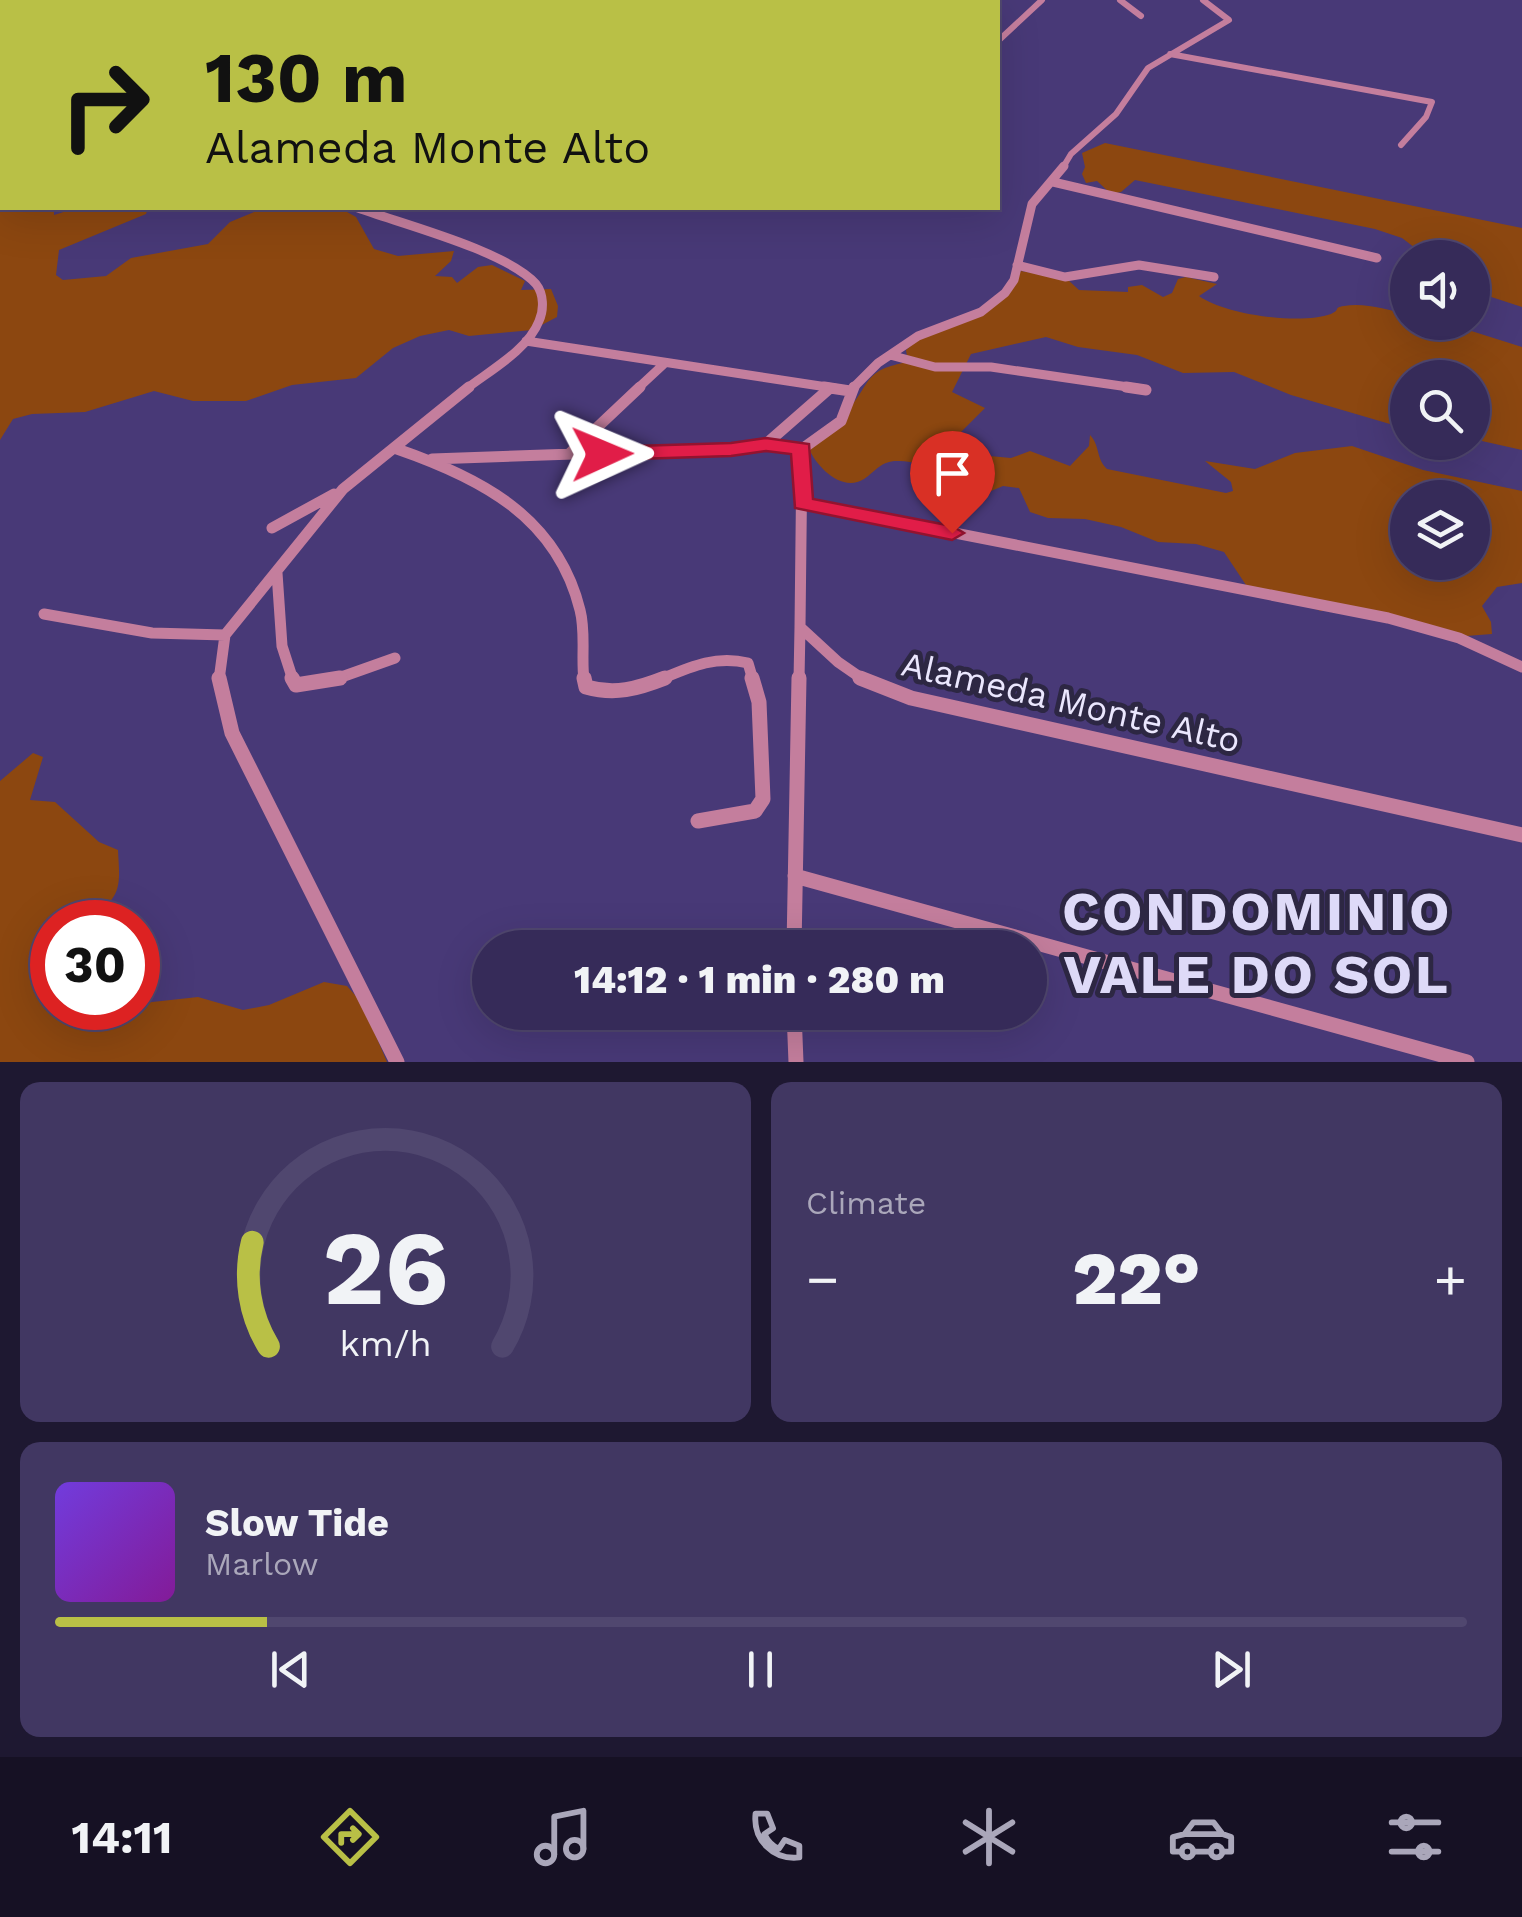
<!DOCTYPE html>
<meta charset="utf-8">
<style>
body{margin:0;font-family:"Work Sans",sans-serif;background:#413762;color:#f1f3f6;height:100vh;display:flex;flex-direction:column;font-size:38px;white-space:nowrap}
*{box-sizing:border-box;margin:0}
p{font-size:32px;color:#aaa7ba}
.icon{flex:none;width:55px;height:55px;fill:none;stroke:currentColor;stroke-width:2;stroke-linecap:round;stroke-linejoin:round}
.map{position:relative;height:1062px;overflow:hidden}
.panel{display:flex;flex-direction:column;gap:20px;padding:20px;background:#1e1831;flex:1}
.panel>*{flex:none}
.top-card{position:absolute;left:0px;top:0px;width:1000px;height:210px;box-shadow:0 10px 40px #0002,0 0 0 2px #50476f;background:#b9c046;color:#111;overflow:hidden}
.fabs{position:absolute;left:1390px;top:240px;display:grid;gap:20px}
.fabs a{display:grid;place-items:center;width:100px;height:100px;border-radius:50%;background:#362b59;box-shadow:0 10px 40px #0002,0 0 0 2px #50476f;font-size:50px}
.speed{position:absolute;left:30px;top:900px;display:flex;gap:20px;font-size:50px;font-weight:700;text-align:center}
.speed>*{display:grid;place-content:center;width:130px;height:130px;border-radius:50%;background:#362b59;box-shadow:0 10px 40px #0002,0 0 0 2px #50476f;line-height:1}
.speed .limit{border:15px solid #d22;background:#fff;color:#111}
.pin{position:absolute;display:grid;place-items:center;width:85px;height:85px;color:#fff;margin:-102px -42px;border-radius:50% 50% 50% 0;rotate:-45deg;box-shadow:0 0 10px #0007}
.pin .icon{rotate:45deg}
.me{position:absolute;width:110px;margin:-55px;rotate:89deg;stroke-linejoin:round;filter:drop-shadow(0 0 8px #0008)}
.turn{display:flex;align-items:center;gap:35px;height:210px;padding:0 40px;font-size:45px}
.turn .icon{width:130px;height:130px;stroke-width:2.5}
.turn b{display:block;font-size:70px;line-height:85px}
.big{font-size:75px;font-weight:800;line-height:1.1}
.panel .card{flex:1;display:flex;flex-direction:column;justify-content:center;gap:15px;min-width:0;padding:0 35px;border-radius:20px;background:#413762}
.panel .dial{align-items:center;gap:0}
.dial svg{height:260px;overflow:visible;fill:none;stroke:#50476f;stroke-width:7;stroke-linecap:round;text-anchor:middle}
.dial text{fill:#f1f3f6;stroke:none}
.song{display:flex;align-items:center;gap:30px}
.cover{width:120px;height:120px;border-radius:15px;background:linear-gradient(135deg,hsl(260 70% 55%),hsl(290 70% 35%))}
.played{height:10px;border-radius:5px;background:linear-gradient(90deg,#b9c046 15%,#50476f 15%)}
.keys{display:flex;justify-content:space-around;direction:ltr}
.heat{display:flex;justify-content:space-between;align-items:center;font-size:55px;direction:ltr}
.panel .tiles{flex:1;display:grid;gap:20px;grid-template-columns:1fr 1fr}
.card:last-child{grid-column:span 2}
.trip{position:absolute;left:472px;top:930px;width:575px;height:100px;border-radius:50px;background:#362b59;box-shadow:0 10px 40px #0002,0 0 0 2px #50476f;font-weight:800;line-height:100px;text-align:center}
.dock{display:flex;height:160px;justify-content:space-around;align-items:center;background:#161124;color:#aaa7ba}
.dock .icon{width:70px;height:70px}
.dock .active{color:#b9c046}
.dock b{font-size:45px;color:#f1f3f6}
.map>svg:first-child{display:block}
.green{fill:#8c4710;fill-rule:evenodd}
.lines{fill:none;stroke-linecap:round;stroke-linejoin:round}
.street-far3{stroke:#c47e9d;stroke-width:6}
.street-far2{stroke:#c47e9d;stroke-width:9}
.street-far1{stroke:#c47e9d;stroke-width:11}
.street{stroke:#c47e9d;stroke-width:15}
.secondary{fill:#fea5cb;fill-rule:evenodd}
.route{fill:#e11d48;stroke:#92132f;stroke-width:2.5}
.labels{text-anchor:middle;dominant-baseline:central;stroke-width:10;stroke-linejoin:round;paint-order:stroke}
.street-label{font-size:35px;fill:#ebe7fe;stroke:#2d2743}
.near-district-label{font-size:55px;font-weight:bold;letter-spacing:2.5px;fill:#dedaf8;stroke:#2d2743}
</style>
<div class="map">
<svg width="1522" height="1062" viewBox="0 0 1522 1062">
<rect width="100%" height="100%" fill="#483977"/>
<path class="green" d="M1105,143L1522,228V307L1473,291L1472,258L1427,257L1402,238L1375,229L1135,180L1121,192L1111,194L1097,181L1086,183L1082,174L1085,167L1082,153Z
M0,179L2,208H54V215L76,208L127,211L148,208L146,214L59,250L56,275L63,280L106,276L131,258L208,244L230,222L264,208H340L356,217L374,249L398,256L454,251L451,261L435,276L452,277L457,283L478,267L492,265L525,281L521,290L551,289L558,306L557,317L532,330L469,336L449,330L420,336L393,348L356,378L292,385L246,401H193L154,391L85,412L32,414L13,419L0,440Z
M1021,271L1067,279L1079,290L1128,292V287L1142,285L1163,297L1172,293L1178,279L1186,277L1217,284L1199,296C1225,315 1301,325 1331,314C1342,309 1332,308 1344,306C1364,302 1388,310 1407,314L1408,322L1446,323L1522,347V450L1473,439L1472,378H1408L1407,429L1291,395L1234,372L1183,373L1137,355L1078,347L1046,337L971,354L952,392L985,408L945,448L946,452L1011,458L1030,451L1070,466L1089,446L1090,435C1100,445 1096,459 1107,469L1226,493L1233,491L1231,482L1205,461L1255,469L1295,453L1352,446L1423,470L1522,491V583L1497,587L1482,606L1491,622L1492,634L1453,637L1368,611H1321L1246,585L1224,552L1196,544L1158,542L1121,527L1085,519L1048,518L1030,512L1019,488L1003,486L984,494C959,481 926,460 897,461C881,461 876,471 864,479C842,493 817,467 809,449C822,436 837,423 849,409C872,381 864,370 908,362L906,350L916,341L987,308ZM1408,498H1472V562H1408Z
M33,753L43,757L30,800L55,802L99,842L118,850C119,875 124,896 99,910L107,922H52V1008H138V985L143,1003L198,997L243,1010L269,1005L324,982L347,986L362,1003L387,1062H0V781Z"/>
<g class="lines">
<path class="street-far3" d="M1120,0L1141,16
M998,41L1042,0
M1170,54L1432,102L1426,117L1401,145
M1062,169L1071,154L1116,114L1148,68L1229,20L1203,0"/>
<path class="street-far2" d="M1053,182L1377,258
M358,208C402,224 507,251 536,284C544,294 544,310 539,321C528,350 489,371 466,389
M1017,265L1065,277L1139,265L1214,277
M526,341L840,389
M890,355L935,367H991L1142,389
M637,389L665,363
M852,389L878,363L918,336L981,312L1005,293L1014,280L1032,204L1064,166"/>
<path class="street-far1" d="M824,387L850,391
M1126,387L1146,390
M766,444L802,449
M397,449C481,478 557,517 580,610C586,633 581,657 584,680
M802,449L800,627L838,662L864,680
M802,449L841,421L854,387
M569,454L640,387
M432,459L748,448L766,444L830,388
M802,503L1388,618L1459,638L1522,667
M272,528L334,494
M277,573L282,646L293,680
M44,614L152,633L225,635
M219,680L225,635L343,489L469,387
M333,680L395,658
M659,680C690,667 715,655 748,663L753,680
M799,680L800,627"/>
<path class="street" d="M219,678L232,733L397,1062
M292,678L296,685L340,678
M584,678L586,687C615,695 637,689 665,678
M860,678L911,698L1522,835
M698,821L755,811L763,799L759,702L752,678
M795,876L1467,1062
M794,948L799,678
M794,1012L796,1062"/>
<path class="secondary" d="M0,116H2V122H0Z"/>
</g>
<path class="route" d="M766,438L809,444L813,499L952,526L964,533L952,540L795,508L791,454L766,451L731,456L602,460L591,454L602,447L731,443Z"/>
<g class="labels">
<g class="street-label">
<text transform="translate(1071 702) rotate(13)">Alameda Monte Alto</text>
</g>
<g class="near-district-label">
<text x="1257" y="911">CONDOMINIO<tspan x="1257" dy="63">VALE DO SOL</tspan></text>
</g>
</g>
</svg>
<div class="fabs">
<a><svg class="icon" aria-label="sound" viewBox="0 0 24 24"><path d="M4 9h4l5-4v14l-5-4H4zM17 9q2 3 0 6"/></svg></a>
<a><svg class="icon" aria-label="search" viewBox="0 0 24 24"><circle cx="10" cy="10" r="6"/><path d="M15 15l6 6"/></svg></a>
<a><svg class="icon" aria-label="layers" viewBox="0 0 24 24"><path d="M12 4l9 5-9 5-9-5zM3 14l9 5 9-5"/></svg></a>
</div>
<div class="speed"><div class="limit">30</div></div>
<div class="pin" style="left:952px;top:533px;background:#d93025"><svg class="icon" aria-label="arrive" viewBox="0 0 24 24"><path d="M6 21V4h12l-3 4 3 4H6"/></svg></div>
<svg class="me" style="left:602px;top:454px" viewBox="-20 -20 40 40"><path d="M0-17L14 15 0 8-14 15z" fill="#e11d48" stroke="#fff" stroke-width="4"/></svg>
<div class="trip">14:12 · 1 min · 280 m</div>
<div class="top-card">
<div class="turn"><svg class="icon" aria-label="right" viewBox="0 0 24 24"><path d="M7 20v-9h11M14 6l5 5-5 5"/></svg><div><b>130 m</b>Alameda Monte Alto</div></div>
</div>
</div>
<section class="panel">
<div class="tiles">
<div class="card dial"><svg viewBox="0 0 100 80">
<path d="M14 69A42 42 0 1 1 86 69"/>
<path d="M14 69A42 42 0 0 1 9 37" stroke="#b9c046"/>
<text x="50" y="56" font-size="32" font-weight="700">26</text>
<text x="50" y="72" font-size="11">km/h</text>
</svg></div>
<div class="card"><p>Climate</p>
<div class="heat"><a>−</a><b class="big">22°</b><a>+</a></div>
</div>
<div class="card">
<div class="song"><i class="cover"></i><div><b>Slow Tide</b><p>Marlow</p></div></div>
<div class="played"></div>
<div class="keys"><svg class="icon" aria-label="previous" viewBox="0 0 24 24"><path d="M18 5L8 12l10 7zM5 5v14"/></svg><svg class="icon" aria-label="pause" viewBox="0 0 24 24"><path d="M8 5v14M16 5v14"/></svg><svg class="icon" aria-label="next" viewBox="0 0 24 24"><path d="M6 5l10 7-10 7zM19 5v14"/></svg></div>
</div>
</div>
</section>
<nav class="dock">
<b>14:11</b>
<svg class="icon active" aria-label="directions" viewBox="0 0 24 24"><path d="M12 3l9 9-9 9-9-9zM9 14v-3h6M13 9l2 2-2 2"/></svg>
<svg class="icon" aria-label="music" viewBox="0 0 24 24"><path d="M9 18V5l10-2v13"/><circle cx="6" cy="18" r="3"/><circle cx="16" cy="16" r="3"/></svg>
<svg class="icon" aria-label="phone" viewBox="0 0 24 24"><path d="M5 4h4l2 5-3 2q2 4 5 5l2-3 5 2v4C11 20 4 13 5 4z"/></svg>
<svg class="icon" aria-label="climate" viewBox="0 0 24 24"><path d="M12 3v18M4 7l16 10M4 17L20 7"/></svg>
<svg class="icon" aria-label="car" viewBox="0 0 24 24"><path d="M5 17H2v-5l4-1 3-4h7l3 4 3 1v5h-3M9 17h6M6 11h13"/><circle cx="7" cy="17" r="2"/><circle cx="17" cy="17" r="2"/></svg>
<svg class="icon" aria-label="filters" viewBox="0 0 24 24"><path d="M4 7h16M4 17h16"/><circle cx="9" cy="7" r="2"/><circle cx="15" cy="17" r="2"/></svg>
</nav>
